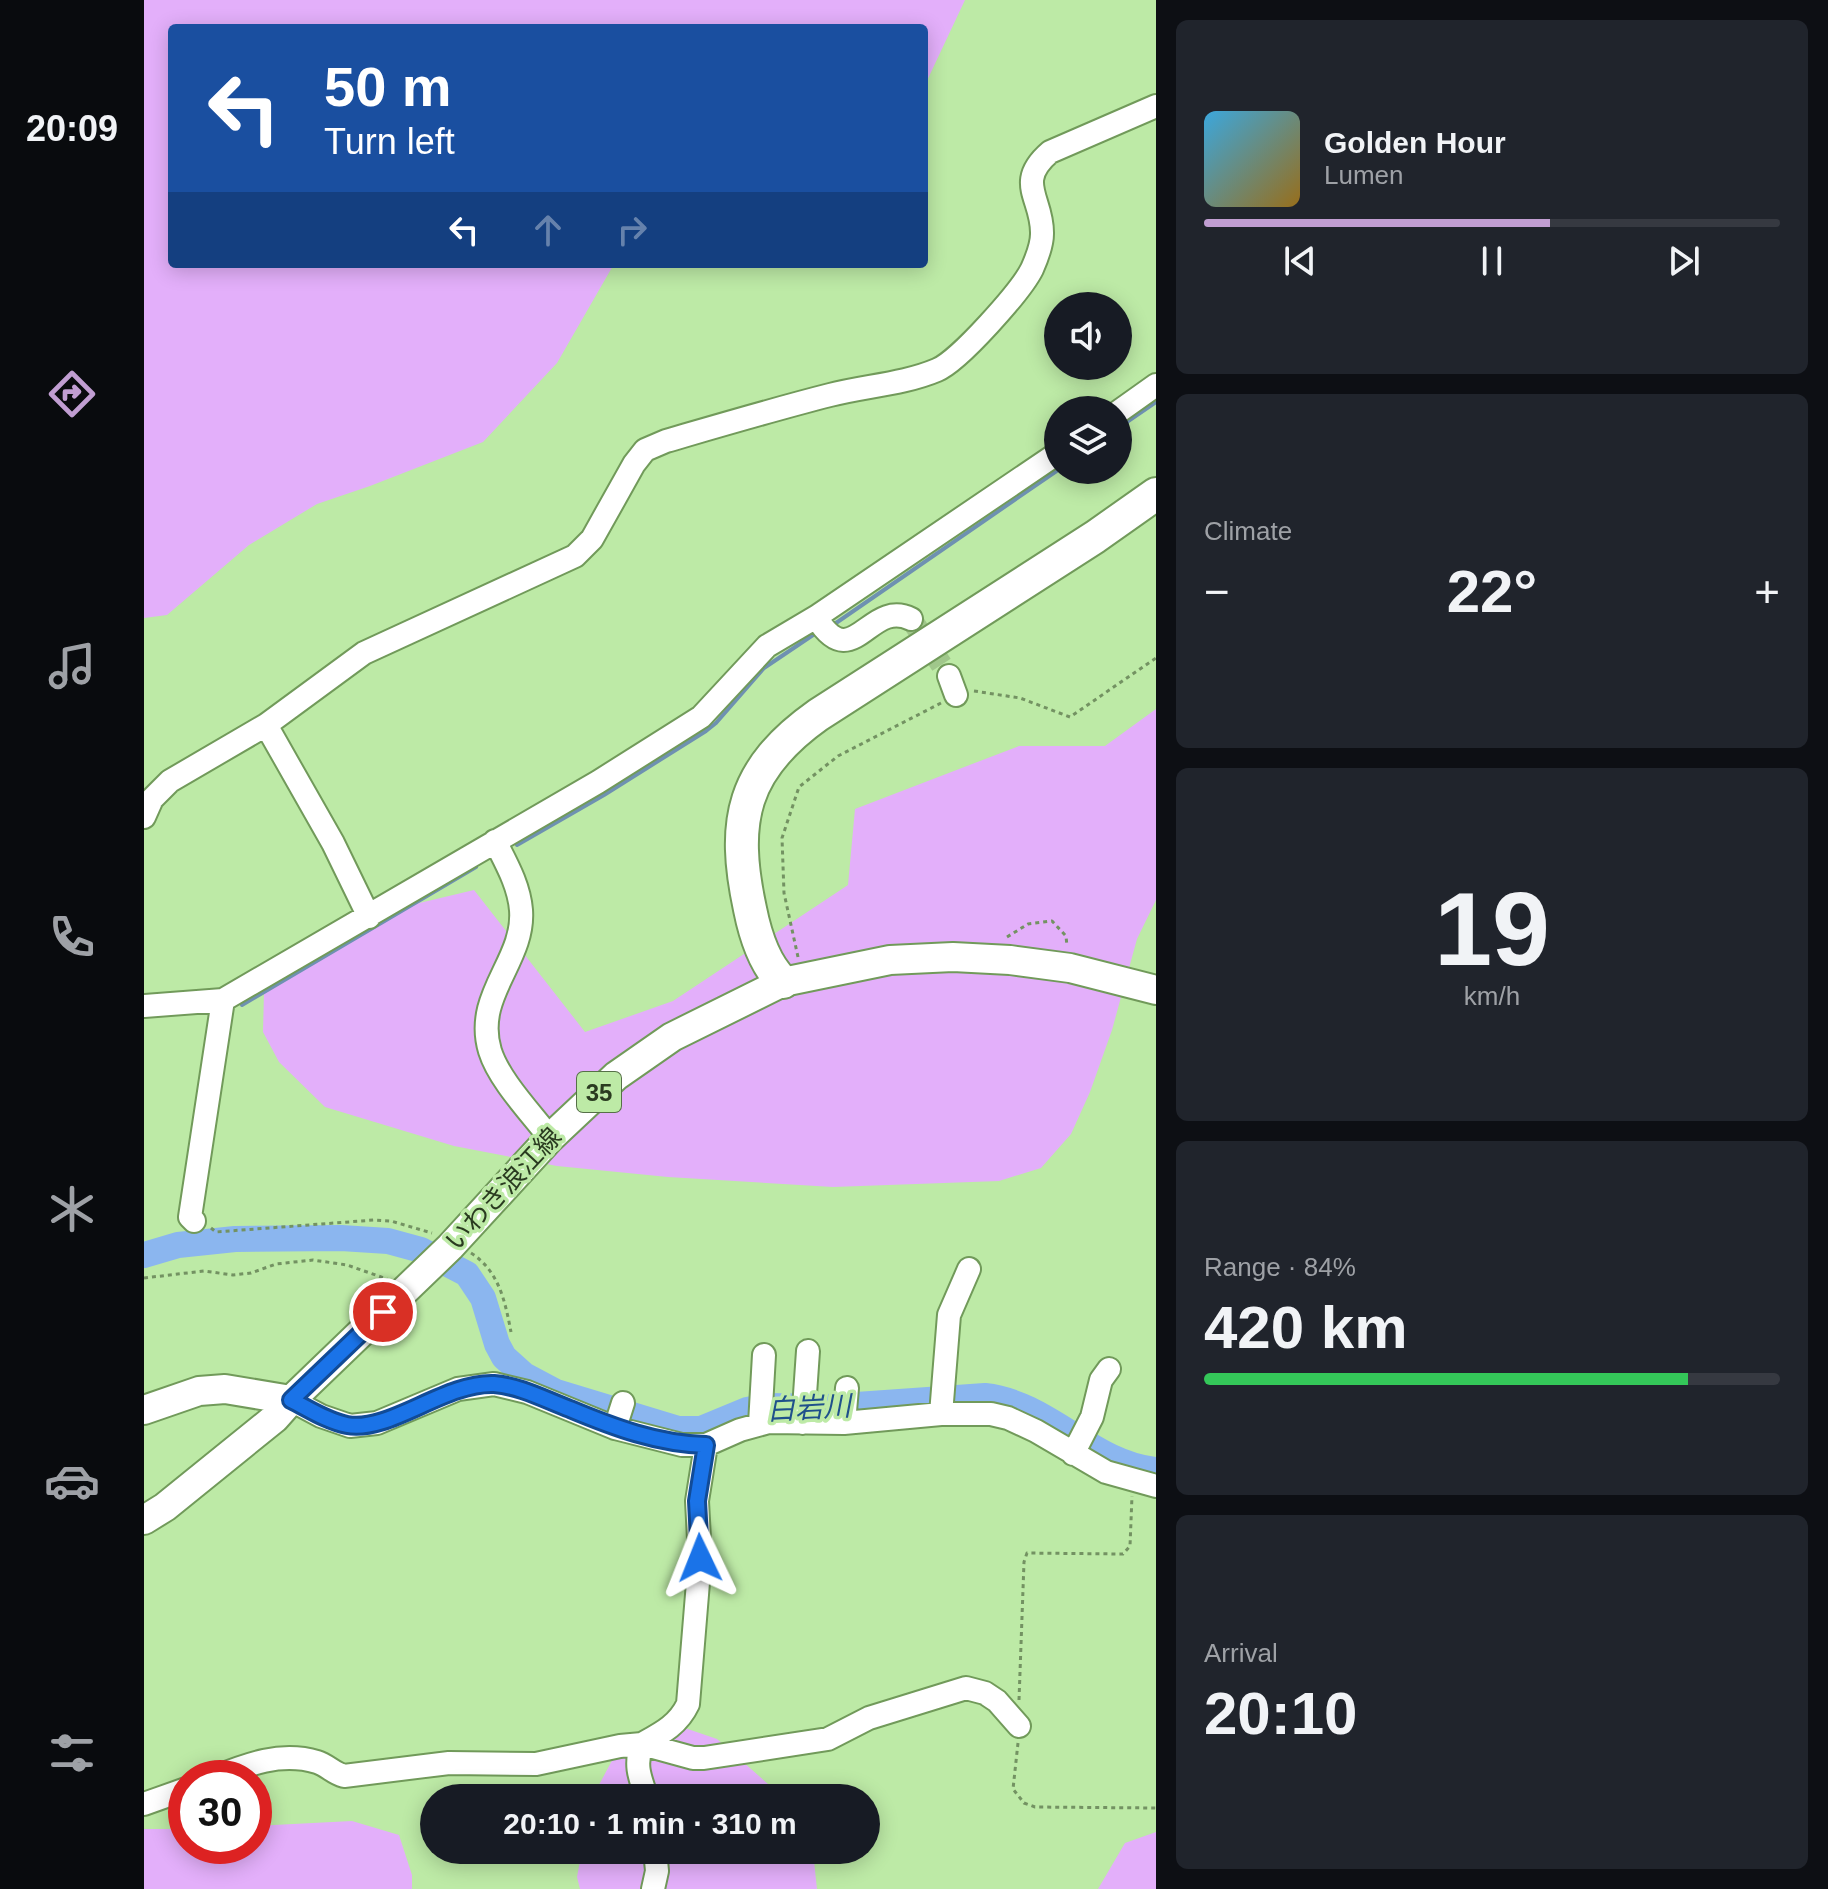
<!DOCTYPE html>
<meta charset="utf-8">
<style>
body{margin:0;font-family:Arial,"Noto Sans JP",sans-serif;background:#20242c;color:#f1f3f6;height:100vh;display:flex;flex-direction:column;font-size:30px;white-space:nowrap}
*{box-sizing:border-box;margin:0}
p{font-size:26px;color:#9ea1a6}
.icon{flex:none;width:44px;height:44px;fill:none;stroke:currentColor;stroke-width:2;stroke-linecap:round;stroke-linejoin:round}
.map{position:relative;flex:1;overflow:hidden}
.details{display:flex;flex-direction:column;gap:20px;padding:20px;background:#0d0f14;width:672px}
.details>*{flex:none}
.hud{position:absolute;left:24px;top:24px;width:760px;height:244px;border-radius:8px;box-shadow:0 4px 20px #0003;background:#1a4fa0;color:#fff;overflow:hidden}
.controls{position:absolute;left:900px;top:292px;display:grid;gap:16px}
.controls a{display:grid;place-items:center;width:88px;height:88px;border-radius:50%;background:#171b24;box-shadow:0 4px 20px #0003;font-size:40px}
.speed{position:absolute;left:24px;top:1760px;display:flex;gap:16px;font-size:40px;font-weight:700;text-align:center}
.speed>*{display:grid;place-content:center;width:104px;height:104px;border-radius:50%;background:#171b24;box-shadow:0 4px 20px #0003;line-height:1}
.speed .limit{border:12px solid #d22;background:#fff;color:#111}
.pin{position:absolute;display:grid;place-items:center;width:68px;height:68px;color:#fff;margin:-34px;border:4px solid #fff;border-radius:50%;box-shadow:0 2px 8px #0007}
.me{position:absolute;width:88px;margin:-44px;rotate:358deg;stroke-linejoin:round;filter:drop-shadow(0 0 6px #0008)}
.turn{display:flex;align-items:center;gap:28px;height:168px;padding:0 24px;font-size:36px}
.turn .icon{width:104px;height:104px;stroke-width:2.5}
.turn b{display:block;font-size:56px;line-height:68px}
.lanes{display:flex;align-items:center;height:76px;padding:0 24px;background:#0003;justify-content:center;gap:40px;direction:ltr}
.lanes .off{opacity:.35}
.big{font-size:60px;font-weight:800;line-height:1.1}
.details .card{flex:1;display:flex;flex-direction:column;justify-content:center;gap:12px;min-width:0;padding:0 28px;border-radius:12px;background:#20242c}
.details .dial{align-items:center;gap:0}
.dial b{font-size:104px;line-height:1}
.song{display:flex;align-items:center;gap:24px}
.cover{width:96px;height:96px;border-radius:12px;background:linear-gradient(135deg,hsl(200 70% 55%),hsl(40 70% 35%))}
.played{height:8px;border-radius:4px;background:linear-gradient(90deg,#c19ed2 60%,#363941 60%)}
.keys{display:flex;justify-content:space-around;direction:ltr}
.heat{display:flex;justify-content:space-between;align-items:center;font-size:44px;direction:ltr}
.charge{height:12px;border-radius:6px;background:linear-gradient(90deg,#34c759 84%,#363941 0)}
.trip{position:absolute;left:276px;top:1784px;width:460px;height:80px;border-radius:40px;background:#171b24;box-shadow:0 4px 20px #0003;font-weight:800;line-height:80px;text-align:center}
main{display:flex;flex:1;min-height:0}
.tab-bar{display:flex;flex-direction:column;width:144px;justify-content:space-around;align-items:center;background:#090b0e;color:#9ea1a6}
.tab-bar .icon{width:56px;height:56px}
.tab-bar .active{color:#c19ed2}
.tab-bar b{font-size:36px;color:#f1f3f6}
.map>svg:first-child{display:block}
.green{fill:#e3affa}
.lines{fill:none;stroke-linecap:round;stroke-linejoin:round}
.stream{stroke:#6e91b1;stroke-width:4}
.river{stroke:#8bb6ef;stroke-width:26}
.minor-tunnel{stroke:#a0c78b;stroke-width:22;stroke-dasharray:22 11;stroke-linecap:butt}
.minor-casing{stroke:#719a5a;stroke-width:26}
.major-casing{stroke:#719a5a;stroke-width:32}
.highway-casing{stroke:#719a5a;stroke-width:36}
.path{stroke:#739262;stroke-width:3;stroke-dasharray:4 4;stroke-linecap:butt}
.minor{stroke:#fff;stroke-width:22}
.major{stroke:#fff;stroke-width:28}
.highway{stroke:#fff;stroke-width:32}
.route-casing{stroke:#114b97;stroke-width:20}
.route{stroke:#1a73e8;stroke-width:14}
.labels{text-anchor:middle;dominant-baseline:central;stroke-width:7;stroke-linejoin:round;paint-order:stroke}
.shield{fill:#bdeaa6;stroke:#567048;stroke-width:2}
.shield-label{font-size:24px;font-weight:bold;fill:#2a3b20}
.street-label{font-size:26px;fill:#2a3b20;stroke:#bdeaa6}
.water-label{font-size:28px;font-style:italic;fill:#1f508b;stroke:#bdeaa6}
</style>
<main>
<nav class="tab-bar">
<b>20:09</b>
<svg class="icon active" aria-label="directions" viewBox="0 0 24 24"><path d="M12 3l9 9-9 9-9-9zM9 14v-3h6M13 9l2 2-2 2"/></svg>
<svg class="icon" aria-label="music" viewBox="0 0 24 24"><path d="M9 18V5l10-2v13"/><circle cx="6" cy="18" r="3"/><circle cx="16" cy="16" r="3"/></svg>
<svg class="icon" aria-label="phone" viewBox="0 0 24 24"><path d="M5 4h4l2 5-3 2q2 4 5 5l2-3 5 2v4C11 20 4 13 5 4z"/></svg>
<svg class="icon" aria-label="climate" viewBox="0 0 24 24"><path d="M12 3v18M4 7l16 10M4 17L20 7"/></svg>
<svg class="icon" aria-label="car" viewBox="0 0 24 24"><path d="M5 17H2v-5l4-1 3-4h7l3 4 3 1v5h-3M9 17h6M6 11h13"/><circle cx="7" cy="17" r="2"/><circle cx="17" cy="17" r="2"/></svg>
<svg class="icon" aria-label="filters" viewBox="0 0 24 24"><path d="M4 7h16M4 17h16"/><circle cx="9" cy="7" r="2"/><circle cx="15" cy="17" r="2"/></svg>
</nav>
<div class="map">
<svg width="1012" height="1889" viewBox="0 0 1012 1889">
<rect width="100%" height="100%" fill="#bdeaa6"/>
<path class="green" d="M0,0H821L780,87V28H28V264H470L413,363L339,442L226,486L173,504L105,545L23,615L0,618Z
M1012,709V900L993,939L968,1030L946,1092L927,1134L897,1168L855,1181L689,1187L524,1177L413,1166L310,1146L181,1107L135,1062L119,1032L120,992L150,956L246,910L330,890L441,1032L529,1001L704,885L711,809L875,746H961Z
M538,1727L573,1739L632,1791L636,1798H448L472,1753Z
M208,1821L255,1835L268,1875V1889H0V1829H42V1846H110V1826Z
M1012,1832V1889H954L981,1843Z
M438,1850H664L670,1861L673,1889H436L433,1877Z"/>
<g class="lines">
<path class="stream" d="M974,428L1012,402
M692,623L914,470
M373,845L460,795L562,731L572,723L620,668L669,635
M98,1005L332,867
M34,1245L52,1230"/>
<path class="river" d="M0,1255L34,1245L91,1239L197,1238L244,1241L277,1250L323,1274L339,1298L353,1344L360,1357L380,1375L412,1392L534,1429H557L603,1410L624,1406L684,1407L841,1396C905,1403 948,1464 1012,1470"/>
<path class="minor-tunnel" d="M767,619L805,676"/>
<defs>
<path id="minor" d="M974,412L1012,385
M672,617C709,677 725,598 767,619
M805,676L812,695
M122,725L189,843L225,917
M0,817L8,799L26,781L122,725L220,653L431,556L448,539L490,464L501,450L522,441C577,425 631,409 686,395C721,386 760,384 793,370C815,361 877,291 888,269C892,260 898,244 898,234C899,198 870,183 906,152L1012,106
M351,841C362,863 375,885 377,910C381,961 329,995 346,1051C355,1080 387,1113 406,1138
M0,1006L79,1000
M50,1221L46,1217L79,1000L454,782L557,717L623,646L672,617L914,453
M147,1400L177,1416L206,1426L233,1423L314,1389L350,1384L383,1392L471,1428L538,1445H562L596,1430L625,1422L700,1423L797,1414H847L864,1418L892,1431L962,1472L1012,1486
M797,1414L805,1315L825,1269
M659,1423L664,1351
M700,1423L703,1388
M616,1424L620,1355
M471,1428L479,1403
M929,1454L948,1417L957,1380L965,1369
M69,1778C102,1765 136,1751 173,1762C183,1765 189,1773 200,1776L305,1763L392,1764L476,1746L498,1744L549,1758H560L684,1739L725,1718L822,1688L841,1693L853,1701L875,1726
M503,1798C496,1778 490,1765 498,1744C518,1733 534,1725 544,1704L556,1558L553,1501L562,1445
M0,1804L42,1789
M509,1889L513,1871L511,1850"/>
<path id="major" d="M0,1410L55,1391L81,1389L147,1400
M0,1520L21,1507L131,1418L147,1400L306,1247L406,1138L472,1076L528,1037L639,982L746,960L809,957L866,960L926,968L1012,990"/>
<path id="highway" d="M639,982C620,964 611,934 606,909C587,821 598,769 674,715L951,537L1012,494"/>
</defs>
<use href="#minor" class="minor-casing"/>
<use href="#major" class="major-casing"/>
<use href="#highway" class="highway-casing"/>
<path class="path" d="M830,691L876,698L926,717L1012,658
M863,937L884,924L908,921L922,936L923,946
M654,957L640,893L638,838L655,787L694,756L797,703
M67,1228L72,1232L230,1220L247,1221L288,1233
M327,1253C355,1271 361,1301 367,1332
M0,1278L60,1271L89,1275L107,1273L132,1264L169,1260L203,1265L243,1279
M875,1700L880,1562L883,1553L979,1554L986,1546L988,1496
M874,1743L869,1789L880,1803L891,1807L1012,1808"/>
<use href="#minor" class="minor"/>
<use href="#major" class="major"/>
<use href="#highway" class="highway"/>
</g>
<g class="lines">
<defs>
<path id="route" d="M239,1312L147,1400C165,1409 183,1421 203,1425C245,1433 301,1382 350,1384C376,1386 402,1400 426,1409C469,1427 514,1444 562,1445L553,1501L556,1558"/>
</defs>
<use href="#route" class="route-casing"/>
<use href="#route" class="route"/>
</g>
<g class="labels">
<rect class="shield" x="433" y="1072" width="44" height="40" rx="6"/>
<g class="shield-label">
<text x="455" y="1092">35</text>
</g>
<g class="street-label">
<text transform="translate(359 1189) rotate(-47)">いわき浪江線</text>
</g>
<g class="water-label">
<text transform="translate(665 1408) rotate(-3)">白岩川</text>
</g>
</g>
</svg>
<div class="controls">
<a><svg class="icon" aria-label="sound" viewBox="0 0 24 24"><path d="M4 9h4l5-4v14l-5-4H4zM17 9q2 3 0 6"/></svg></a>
<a><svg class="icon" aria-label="layers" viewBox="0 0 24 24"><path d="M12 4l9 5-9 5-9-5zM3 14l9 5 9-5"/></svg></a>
</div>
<div class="speed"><div class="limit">30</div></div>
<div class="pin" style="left:239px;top:1312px;background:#d93025"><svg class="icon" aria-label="arrive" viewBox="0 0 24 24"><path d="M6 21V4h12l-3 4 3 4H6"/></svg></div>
<svg class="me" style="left:556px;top:1558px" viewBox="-20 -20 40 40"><path d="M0-17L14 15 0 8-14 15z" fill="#1a73e8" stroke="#fff" stroke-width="4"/></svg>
<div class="trip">20:10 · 1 min · 310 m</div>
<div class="hud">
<div class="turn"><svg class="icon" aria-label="left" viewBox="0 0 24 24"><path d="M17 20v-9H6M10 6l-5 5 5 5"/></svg><div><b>50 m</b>Turn left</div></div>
<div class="lanes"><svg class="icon" aria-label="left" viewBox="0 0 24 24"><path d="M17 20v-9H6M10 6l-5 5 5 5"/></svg><svg class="icon off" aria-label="ahead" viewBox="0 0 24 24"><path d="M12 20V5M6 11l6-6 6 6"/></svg><svg class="icon off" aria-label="right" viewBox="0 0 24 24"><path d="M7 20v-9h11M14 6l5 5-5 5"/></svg></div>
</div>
</div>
<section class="details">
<div class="card">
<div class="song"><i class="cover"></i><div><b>Golden Hour</b><p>Lumen</p></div></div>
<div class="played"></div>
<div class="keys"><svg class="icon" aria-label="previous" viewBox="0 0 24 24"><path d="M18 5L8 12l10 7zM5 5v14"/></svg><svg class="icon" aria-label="pause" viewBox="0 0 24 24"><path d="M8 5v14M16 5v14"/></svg><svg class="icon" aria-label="next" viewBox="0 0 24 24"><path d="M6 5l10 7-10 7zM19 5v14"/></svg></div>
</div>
<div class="card"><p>Climate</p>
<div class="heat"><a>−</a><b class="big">22°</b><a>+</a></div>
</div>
<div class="card dial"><b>19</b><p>km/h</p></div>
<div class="card"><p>Range · 84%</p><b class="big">420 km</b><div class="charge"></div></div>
<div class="card"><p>Arrival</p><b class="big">20:10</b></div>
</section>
</main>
